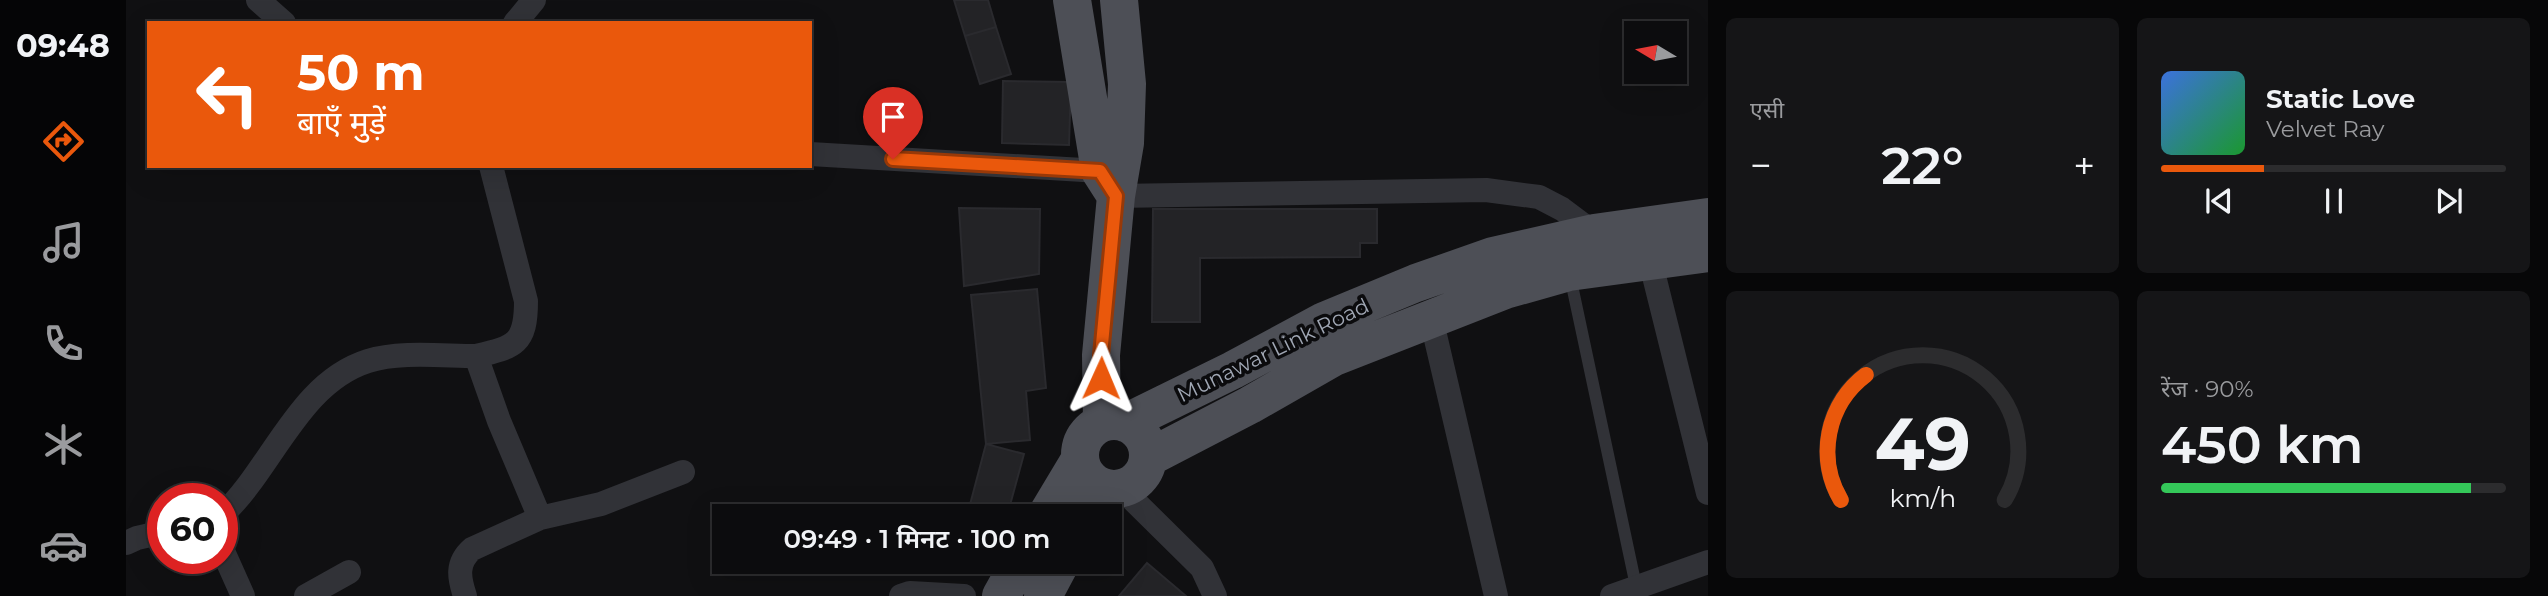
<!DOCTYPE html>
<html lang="hi">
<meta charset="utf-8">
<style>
body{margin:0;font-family:Montserrat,"Noto Sans Devanagari",sans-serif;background:#151517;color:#f1f3f6;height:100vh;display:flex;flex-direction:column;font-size:26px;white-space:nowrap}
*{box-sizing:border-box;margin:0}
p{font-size:23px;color:#9a9b9e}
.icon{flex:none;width:38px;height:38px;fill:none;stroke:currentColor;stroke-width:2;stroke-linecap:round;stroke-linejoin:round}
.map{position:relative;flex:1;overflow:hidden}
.drawer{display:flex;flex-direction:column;gap:18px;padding:18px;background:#070708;width:840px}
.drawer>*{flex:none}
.top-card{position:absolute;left:21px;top:21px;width:665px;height:147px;border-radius:0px;box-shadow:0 7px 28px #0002,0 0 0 2px #2c2c2e;background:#ea580c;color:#fff;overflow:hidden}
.needle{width:46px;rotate:280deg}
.buttons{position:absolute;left:1498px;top:21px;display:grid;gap:14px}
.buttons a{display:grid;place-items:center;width:63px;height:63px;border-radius:0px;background:#0c0c0e;box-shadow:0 7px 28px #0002,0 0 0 2px #2c2c2e;font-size:35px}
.speed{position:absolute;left:21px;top:483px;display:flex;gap:14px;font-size:35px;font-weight:700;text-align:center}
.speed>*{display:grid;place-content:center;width:91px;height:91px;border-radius:50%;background:#0c0c0e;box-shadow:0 7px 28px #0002,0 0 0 2px #2c2c2e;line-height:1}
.speed .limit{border:10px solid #d22;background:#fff;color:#111}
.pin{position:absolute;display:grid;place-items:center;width:60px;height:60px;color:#fff;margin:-72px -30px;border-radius:50% 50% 50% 0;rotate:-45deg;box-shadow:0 0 7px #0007}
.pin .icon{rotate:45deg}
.me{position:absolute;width:77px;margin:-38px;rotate:1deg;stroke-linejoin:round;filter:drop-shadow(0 0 5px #0008)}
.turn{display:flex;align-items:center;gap:24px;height:147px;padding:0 35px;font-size:32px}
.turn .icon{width:91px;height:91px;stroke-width:2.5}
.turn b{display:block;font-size:49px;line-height:60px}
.big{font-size:52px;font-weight:600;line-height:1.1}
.drawer .tile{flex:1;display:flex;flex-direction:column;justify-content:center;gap:10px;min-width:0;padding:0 24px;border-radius:10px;background:#151517}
.drawer .dial{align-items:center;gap:0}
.dial svg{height:182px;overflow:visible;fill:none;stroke:#2c2c2e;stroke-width:7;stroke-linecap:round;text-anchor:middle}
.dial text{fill:#f1f3f6;stroke:none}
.song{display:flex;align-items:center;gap:21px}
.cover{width:84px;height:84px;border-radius:10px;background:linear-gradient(135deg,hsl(220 70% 55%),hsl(130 70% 35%))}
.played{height:7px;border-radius:4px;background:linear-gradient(90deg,#ea580c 30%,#2c2c2e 30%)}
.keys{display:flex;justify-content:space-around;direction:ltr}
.heat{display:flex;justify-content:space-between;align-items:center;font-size:38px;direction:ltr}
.charge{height:10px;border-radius:5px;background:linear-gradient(90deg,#34c759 90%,#2c2c2e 0)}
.drawer .tiles{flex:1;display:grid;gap:18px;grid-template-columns:repeat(2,1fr)}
.trip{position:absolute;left:586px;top:504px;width:410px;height:70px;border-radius:0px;background:#0c0c0e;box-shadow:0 7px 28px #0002,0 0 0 2px #2c2c2e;font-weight:600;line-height:70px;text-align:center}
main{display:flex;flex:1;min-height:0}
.tab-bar{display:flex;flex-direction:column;width:126px;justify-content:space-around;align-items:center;background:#050506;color:#9a9b9e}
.tab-bar .icon{width:49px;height:49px}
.tab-bar .on{color:#ea580c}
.tab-bar b{font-size:32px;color:#f1f3f6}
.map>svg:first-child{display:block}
.building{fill:#232326;stroke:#2a2a2e;stroke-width:2}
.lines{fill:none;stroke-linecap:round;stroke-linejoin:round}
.lane{stroke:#313237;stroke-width:12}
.street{stroke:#313237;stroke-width:24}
.primary{stroke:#4d4f56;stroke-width:38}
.route-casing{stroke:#983908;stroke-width:18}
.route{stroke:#ea580c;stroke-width:12}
.labels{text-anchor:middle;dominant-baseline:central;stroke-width:7;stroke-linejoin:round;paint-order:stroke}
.street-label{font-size:21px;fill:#a0a7b4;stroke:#0b0b0d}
</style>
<main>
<nav class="tab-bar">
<b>09:48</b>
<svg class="icon on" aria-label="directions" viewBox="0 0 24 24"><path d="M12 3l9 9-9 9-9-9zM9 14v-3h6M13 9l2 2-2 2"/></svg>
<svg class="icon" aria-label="music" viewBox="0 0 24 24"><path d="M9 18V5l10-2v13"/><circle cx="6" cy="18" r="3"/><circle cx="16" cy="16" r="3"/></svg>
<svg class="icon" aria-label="phone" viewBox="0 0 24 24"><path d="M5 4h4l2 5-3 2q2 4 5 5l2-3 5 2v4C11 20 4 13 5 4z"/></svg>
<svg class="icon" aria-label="climate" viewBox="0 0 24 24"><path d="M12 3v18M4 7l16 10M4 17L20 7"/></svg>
<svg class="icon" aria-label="car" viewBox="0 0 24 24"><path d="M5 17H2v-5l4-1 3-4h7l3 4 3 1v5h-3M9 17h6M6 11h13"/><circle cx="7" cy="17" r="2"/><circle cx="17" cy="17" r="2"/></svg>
</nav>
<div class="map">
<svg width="1582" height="596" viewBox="0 0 1582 596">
<rect width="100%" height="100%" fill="#101012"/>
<path class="building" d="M828,0H862L870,27L839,36Z
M870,27L885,74L854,84L839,36Z
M877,81L945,82L943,145L876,143Z
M833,208L914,209L913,274L838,286Z
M1027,209H1251V243H1234V257L1074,258V322H1026Z
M911,289L920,388L900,391L904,440L860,444L845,295Z
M860,444L898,454L881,516H841Z
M1021,563L1060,596H993Z"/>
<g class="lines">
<path class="lane" d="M1444,276L1510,586"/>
<path class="street" d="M132,0L158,23
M389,23L408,0
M684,154L974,171
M990,196L1360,190L1413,197L1436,209L1468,233
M1524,260L1582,493
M1305,318L1370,596
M996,489L1076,568L1089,596
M96,515C146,469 172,383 242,361C273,351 317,356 350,356
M414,518L475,504L557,472
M0,543L11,538L37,532
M96,549L117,596
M180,596L223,572
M339,596C333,578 330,563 346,549L414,518L373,421L350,356C389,347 400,344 400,301L365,166
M775,596L784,593L838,596
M1486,596L1582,562"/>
<path class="primary" d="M946,0L974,171L990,196
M954 455a34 34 0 1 1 68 0a34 34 0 1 1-68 0Z
M976,423L975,355L990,196L999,143L1001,84L993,0
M999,423L1107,370L1198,321L1290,283L1367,256L1468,233L1582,217
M1022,458L1124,405L1208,357L1379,290L1443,272L1582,253
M920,516L953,461
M958,516L974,487
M875,596L894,562
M917,596L935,562"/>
</g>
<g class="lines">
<defs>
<path id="route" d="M767,159L974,171L990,196L975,355V378"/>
</defs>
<use href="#route" class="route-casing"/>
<use href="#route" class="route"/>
</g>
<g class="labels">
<g class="street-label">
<text transform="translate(1147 350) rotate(-26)">Munawar Link Road</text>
</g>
</g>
</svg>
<div class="buttons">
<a><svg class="needle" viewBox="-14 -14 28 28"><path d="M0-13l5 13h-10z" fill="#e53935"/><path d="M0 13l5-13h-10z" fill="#9a9b9e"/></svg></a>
</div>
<div class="speed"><div class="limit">60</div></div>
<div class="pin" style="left:767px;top:159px;background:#d93025"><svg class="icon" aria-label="arrive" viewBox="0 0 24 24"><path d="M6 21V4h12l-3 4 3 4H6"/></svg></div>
<svg class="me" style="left:975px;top:378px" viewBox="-20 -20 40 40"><path d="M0-17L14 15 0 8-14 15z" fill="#ea580c" stroke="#fff" stroke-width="4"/></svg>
<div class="trip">09:49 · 1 मिनट · 100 m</div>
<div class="top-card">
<div class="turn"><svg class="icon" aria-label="left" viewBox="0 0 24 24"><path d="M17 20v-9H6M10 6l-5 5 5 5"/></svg><div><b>50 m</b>बाएँ मुड़ें</div></div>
</div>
</div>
<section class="drawer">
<div class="tiles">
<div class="tile"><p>एसी</p>
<div class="heat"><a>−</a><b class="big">22°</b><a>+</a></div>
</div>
<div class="tile">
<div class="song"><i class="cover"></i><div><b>Static Love</b><p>Velvet Ray</p></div></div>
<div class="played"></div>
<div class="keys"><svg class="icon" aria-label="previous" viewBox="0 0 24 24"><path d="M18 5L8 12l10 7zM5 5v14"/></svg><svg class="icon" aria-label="pause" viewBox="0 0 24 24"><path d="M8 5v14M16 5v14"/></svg><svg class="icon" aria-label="next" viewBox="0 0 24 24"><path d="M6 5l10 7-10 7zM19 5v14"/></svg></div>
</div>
<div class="tile dial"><svg viewBox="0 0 100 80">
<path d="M14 69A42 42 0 1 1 86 69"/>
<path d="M14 69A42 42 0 0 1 25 14" stroke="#ea580c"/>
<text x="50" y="56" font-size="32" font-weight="700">49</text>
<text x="50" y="72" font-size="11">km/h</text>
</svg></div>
<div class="tile"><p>रेंज · 90%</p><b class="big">450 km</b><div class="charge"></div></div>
</div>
</section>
</main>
